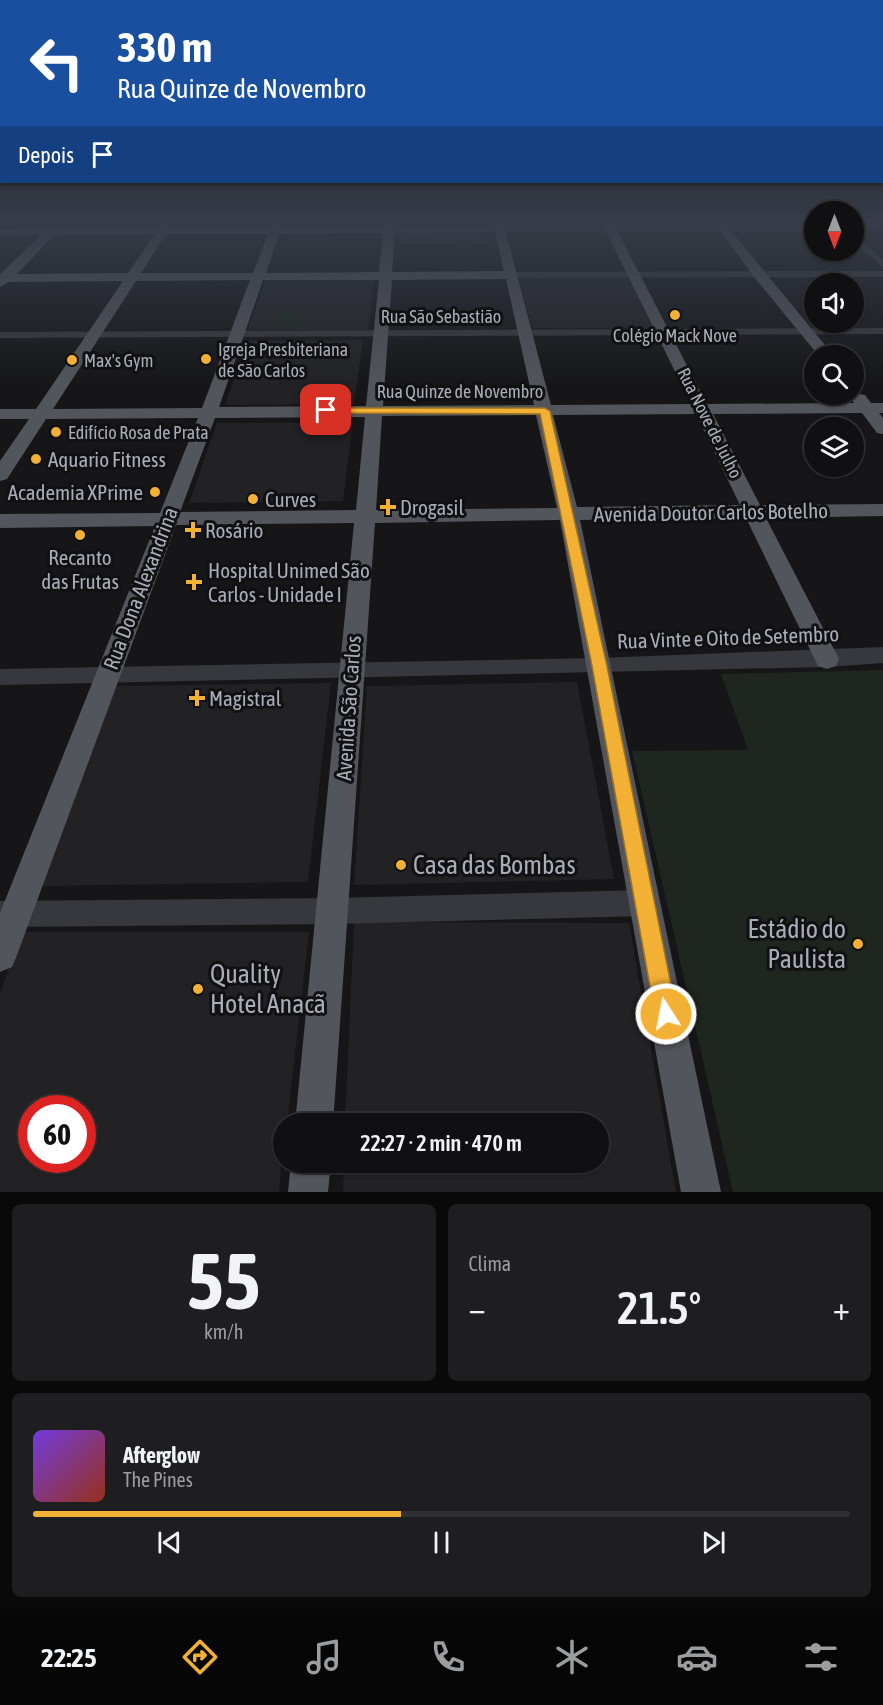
<!DOCTYPE html>
<html lang="pt">
<meta charset="utf-8">
<style>
body{margin:0;font-family:"Asap Condensed",sans-serif;background:#1e1e20;color:#f1f3f6;height:100vh;display:flex;flex-direction:column;font-size:22px;white-space:nowrap}
*{box-sizing:border-box;margin:0}
p{font-size:20px;color:#9c9d9f}
.icon{flex:none;width:33px;height:33px;fill:none;stroke:currentColor;stroke-width:2;stroke-linecap:round;stroke-linejoin:round}
.map{position:relative;height:1192px;overflow:hidden}
.panel{display:flex;flex-direction:column;gap:12px;padding:12px;background:#09090a;flex:1}
.panel>*{flex:none}
.guide{position:absolute;left:0px;top:0px;width:884px;height:183px;box-shadow:0 2px 4px #0004,0 0 0 2px #303032;background:#1a4fa0;color:#fff;overflow:hidden}
.needle{width:39px;rotate:180deg}
.fabs{position:absolute;left:804px;top:201px;display:grid;gap:12px}
.fabs a{display:grid;place-items:center;width:60px;height:60px;border-radius:50%;background:#101012;box-shadow:0 2px 4px #0004,0 0 0 2px #303032;font-size:30px}
.speed{position:absolute;left:18px;top:1095px;display:flex;gap:12px;font-size:30px;font-weight:700;text-align:center}
.speed>*{display:grid;place-content:center;width:78px;height:78px;border-radius:50%;background:#101012;box-shadow:0 2px 4px #0004,0 0 0 2px #303032;line-height:1}
.speed .limit{border:9px solid #d22;background:#fff;color:#111}
.pin{position:absolute;display:grid;place-items:center;width:51px;height:51px;color:#fff;margin:-26px;border-radius:12px;box-shadow:0 3px 9px #0006}
.me{position:absolute;width:66px;margin:-33px;rotate:349deg;stroke-linejoin:round;filter:drop-shadow(0 0 4px #0008)}
.turn{display:flex;align-items:center;gap:21px;height:126px;padding:0 18px;font-size:27px}
.turn .icon{width:78px;height:78px;stroke-width:2.5}
.turn b{display:block;font-size:42px;line-height:51px}
.then{display:flex;align-items:center;height:57px;padding:0 18px;background:#0003;gap:12px;font-size:22px}
.big{font-size:45px;font-weight:600;line-height:1.1}
.panel .tile{flex:1;display:flex;flex-direction:column;justify-content:center;gap:9px;min-width:0;padding:0 21px;border-radius:9px;background:#1e1e20}
.panel .dial{align-items:center;gap:0}
.dial b{font-size:78px;line-height:1}
.song{display:flex;align-items:center;gap:18px}
.cover{width:72px;height:72px;border-radius:9px;background:linear-gradient(135deg,hsl(260 70% 55%),hsl(10 70% 35%))}
.played{height:6px;border-radius:3px;background:linear-gradient(90deg,#f2b134 45%,#303032 45%)}
.keys{display:flex;justify-content:space-around;direction:ltr}
.heat{display:flex;justify-content:space-between;align-items:center;font-size:33px;direction:ltr}
.panel .tiles{flex:1;display:grid;gap:12px;grid-template-columns:1fr 1fr}
.tile:last-child{grid-column:span 2}
.trip{position:absolute;left:273px;top:1113px;width:336px;height:60px;border-radius:30px;background:#101012;box-shadow:0 2px 4px #0004,0 0 0 2px #303032;font-weight:600;line-height:60px;text-align:center}
.tabs{display:flex;height:96px;justify-content:space-around;align-items:center;background:#060607;color:#9c9d9f}
.tabs .icon{width:42px;height:42px}
.tabs .on{color:#f2b134}
.tabs b{font-size:27px;color:#f1f3f6}
.map>svg:first-child{display:block}
.built{fill:#222225;fill-rule:evenodd}
.green{fill:#1e261f}
.lines{fill:none;stroke-linecap:round;stroke-linejoin:round}
.minor{fill:#37383d;fill-rule:evenodd}
.major{fill:#53555c;fill-rule:evenodd}
.route{fill:#f2b134;stroke:#9d7322;stroke-width:1.5}
.poi-dot{fill:#f2b134;stroke:#111113;stroke-width:2}
.labels{text-anchor:middle;dominant-baseline:central;stroke-width:6;stroke-linejoin:round;paint-order:stroke}
.far-street-label{font-size:18px;fill:#a8adb8;stroke:#111113}
.far-poi-label{font-size:18px;fill:#a8adb8;stroke:#111113;text-anchor:start}
.poi-label{font-size:21px;fill:#a8adb8;stroke:#111113;text-anchor:start}
.street-label{font-size:21px;fill:#a8adb8;stroke:#111113}
.near-poi-label{font-size:26px;fill:#a8adb8;stroke:#111113;text-anchor:start}
</style>
<div class="map">
<svg width="883" height="1192" viewBox="0 0 883 1192">
<rect width="100%" height="100%" fill="#161618"/>
<path class="built" d="M398,223H491L494,241L397,242Z
M519,278H629L654,328H532Z
M374,279L368,330H247L266,280Z
M363,340L354,404L225,405L248,341Z
M353,422L343,501L189,503L217,423Z
M577,682L614,879L354,885L367,686Z
M331,683L308,882L41,886L116,686Z
M354,922L629,923L676,1192H343L344,1163L598,1162V1124L345,1123Z
M20,932H309L287,1123L284,1124L279,1192H0V994ZM32,1108H82V1160H32Z"/>
<path class="green" d="M299,311L296,327H274L279,312Z
M883,670V1192H733L632,751L748,750L721,674Z"/>
<g class="lines">
<path class="minor" d="M854,224H883V230H854Z
M814,225V231L499,232L494,229L499,226Z
M854,235L883,259V267L854,243Z
M883,271V277L510,278L505,275L510,272Z
M883,328V334L0,338V332Z
M883,647V663L827,667L0,685V669L599,658Z
M644,890L653,894L657,903L653,912L644,916L334,924L0,927V901L334,898Z"/>
<path class="major" d="M164,221H174L171,228L270,227L273,221H283L282,227L384,226L385,221H395V226H493V221H503L551,405L691,404L601,221H612L707,404L854,403L851,399L859,394L865,395L871,403H883V413H879L883,418V434L877,433L862,413L713,414L760,505L883,504V516L766,518L839,659L836,666L827,669L818,666L746,518L580,520L721,1192H681L560,520L375,523L333,1124H295L354,523L176,525L17,955L12,967L0,972V913L155,526L0,528V514L160,513L198,418L46,419L7,479L0,481V461L29,419H0V409H36L123,281L9,282L0,287V274L41,235H0V229L48,228L56,224L61,228H160ZM495,232L504,271L392,272L395,233ZM383,233L379,272L266,273L279,234ZM155,234L128,273L17,274L54,235ZM166,234H268L253,273H141ZM506,279L534,405L383,406L392,280ZM250,280L202,408L53,409L136,281ZM263,280H379L366,406L219,407ZM696,414L740,505L577,507L553,415ZM536,415L557,508L376,510L382,416ZM365,417L356,510L180,512L215,418Z
M713,221H723L834,356H819L754,277Z
M291,1162H331L328,1192H288Z"/>
</g>
<linearGradient id="sky" x2="0" y2="1"><stop stop-color="#0c0c0d"/><stop offset="0.57" stop-color="#363c48"/><stop offset="1" stop-color="#363c48" stop-opacity="0"/></linearGradient>
<rect width="883" height="387" fill="url(#sky)"/>
<path class="route" d="M323,408H545L550,411L607,666L677,1014L674,1022L666,1025L658,1022L655,1014L592,666L540,414L326,413L323,412Z"/>
<g class="poi-dot">
<circle cx="675" cy="315" r="6"/>
<circle cx="206" cy="359" r="6"/>
<circle cx="72" cy="360" r="6"/>
<circle cx="56" cy="432" r="6"/>
<circle cx="36" cy="459" r="6"/>
<circle cx="155" cy="492" r="6"/>
<circle cx="253" cy="499" r="6"/>
<path d="M385 498h6v6h6v6h-6v6h-6v-6h-6v-6h6z"/>
<path d="M190 521h6v6h6v6h-6v6h-6v-6h-6v-6h6z"/>
<circle cx="80" cy="535" r="6"/>
<path d="M191 573h6v6h6v6h-6v6h-6v-6h-6v-6h6z"/>
<path d="M194 689h6v6h6v6h-6v6h-6v-6h-6v-6h6z"/>
<circle cx="401" cy="865" r="6"/>
<circle cx="858" cy="944" r="6"/>
<circle cx="198" cy="989" r="6"/>
</g>
<g class="labels">
<g class="far-street-label">
<text x="441" y="316">Rua São Sebastião</text>
<text x="460" y="391">Rua Quinze de Novembro</text>
<text transform="translate(710 423) rotate(63)">Rua Nove de Julho</text>
</g>
<g class="far-poi-label">
<text x="675" y="335" text-anchor="middle">Colégio Mack Nove</text>
<text x="218" y="349">Igreja Presbiteriana<tspan x="218" dy="21">de São Carlos</tspan></text>
<text x="84" y="360">Max's Gym</text>
<text x="68" y="432">Edifício Rosa de Prata</text>
</g>
<g class="poi-label">
<text x="48" y="459">Aquario Fitness</text>
<text x="143" y="492" text-anchor="end">Academia XPrime</text>
<text x="265" y="499">Curves</text>
<text x="400" y="507">Drogasil</text>
<text x="205" y="530">Rosário</text>
<text x="80" y="557" text-anchor="middle">Recanto<tspan x="80" dy="24">das Frutas</tspan></text>
<text x="208" y="570">Hospital Unimed São<tspan x="208" dy="24">Carlos - Unidade I</tspan></text>
<text x="209" y="698">Magistral</text>
</g>
<g class="street-label">
<text transform="translate(711 512) rotate(-1)">Avenida Doutor Carlos Botelho</text>
<text transform="translate(140 588) rotate(-69)">Rua Dona Alexandrina</text>
<text transform="translate(728 637) rotate(-2)">Rua Vinte e Oito de Setembro</text>
<text transform="translate(348 708) rotate(-86)">Avenida São Carlos</text>
</g>
<g class="near-poi-label">
<text x="413" y="865">Casa das Bombas</text>
<text x="846" y="929" text-anchor="end">Estádio do<tspan x="846" dy="30">Paulista</tspan></text>
<text x="210" y="974">Quality<tspan x="210" dy="30">Hotel Anacã</tspan></text>
</g>
</g>
</svg>
<div class="fabs">
<a><svg class="needle" viewBox="-14 -14 28 28"><path d="M0-13l5 13h-10z" fill="#e53935"/><path d="M0 13l5-13h-10z" fill="#9c9d9f"/></svg></a>
<a><svg class="icon" aria-label="sound" viewBox="0 0 24 24"><path d="M4 9h4l5-4v14l-5-4H4zM17 9q2 3 0 6"/></svg></a>
<a><svg class="icon" aria-label="search" viewBox="0 0 24 24"><circle cx="10" cy="10" r="6"/><path d="M15 15l6 6"/></svg></a>
<a><svg class="icon" aria-label="layers" viewBox="0 0 24 24"><path d="M12 4l9 5-9 5-9-5zM3 14l9 5 9-5"/></svg></a>
</div>
<div class="speed"><div class="limit">60</div></div>
<div class="pin" style="left:326px;top:410px;background:#d93025"><svg class="icon" aria-label="arrive" viewBox="0 0 24 24"><path d="M6 21V4h12l-3 4 3 4H6"/></svg></div>
<svg class="me" style="left:666px;top:1014px" viewBox="-20 -20 40 40"><circle r="17" fill="#f2b134" stroke="#fff" stroke-width="3"/><path d="M0-11L8 9 0 5-8 9z" fill="#fff"/></svg>
<div class="trip">22:27 · 2 min · 470 m</div>
<div class="guide">
<div class="turn"><svg class="icon" aria-label="left" viewBox="0 0 24 24"><path d="M17 20v-9H6M10 6l-5 5 5 5"/></svg><div><b>330 m</b>Rua Quinze de Novembro</div></div>
<div class="then">Depois<svg class="icon" aria-label="arrive" viewBox="0 0 24 24"><path d="M6 21V4h12l-3 4 3 4H6"/></svg></div>
</div>
</div>
<section class="panel">
<div class="tiles">
<div class="tile dial"><b>55</b><p>km/h</p></div>
<div class="tile"><p>Clima</p>
<div class="heat"><a>−</a><b class="big">21.5°</b><a>+</a></div>
</div>
<div class="tile">
<div class="song"><i class="cover"></i><div><b>Afterglow</b><p>The Pines</p></div></div>
<div class="played"></div>
<div class="keys"><svg class="icon" aria-label="previous" viewBox="0 0 24 24"><path d="M18 5L8 12l10 7zM5 5v14"/></svg><svg class="icon" aria-label="pause" viewBox="0 0 24 24"><path d="M8 5v14M16 5v14"/></svg><svg class="icon" aria-label="next" viewBox="0 0 24 24"><path d="M6 5l10 7-10 7zM19 5v14"/></svg></div>
</div>
</div>
</section>
<nav class="tabs">
<b>22:25</b>
<svg class="icon on" aria-label="directions" viewBox="0 0 24 24"><path d="M12 3l9 9-9 9-9-9zM9 14v-3h6M13 9l2 2-2 2"/></svg>
<svg class="icon" aria-label="music" viewBox="0 0 24 24"><path d="M9 18V5l10-2v13"/><circle cx="6" cy="18" r="3"/><circle cx="16" cy="16" r="3"/></svg>
<svg class="icon" aria-label="phone" viewBox="0 0 24 24"><path d="M5 4h4l2 5-3 2q2 4 5 5l2-3 5 2v4C11 20 4 13 5 4z"/></svg>
<svg class="icon" aria-label="climate" viewBox="0 0 24 24"><path d="M12 3v18M4 7l16 10M4 17L20 7"/></svg>
<svg class="icon" aria-label="car" viewBox="0 0 24 24"><path d="M5 17H2v-5l4-1 3-4h7l3 4 3 1v5h-3M9 17h6M6 11h13"/><circle cx="7" cy="17" r="2"/><circle cx="17" cy="17" r="2"/></svg>
<svg class="icon" aria-label="filters" viewBox="0 0 24 24"><path d="M4 7h16M4 17h16"/><circle cx="9" cy="7" r="2"/><circle cx="15" cy="17" r="2"/></svg>
</nav>
